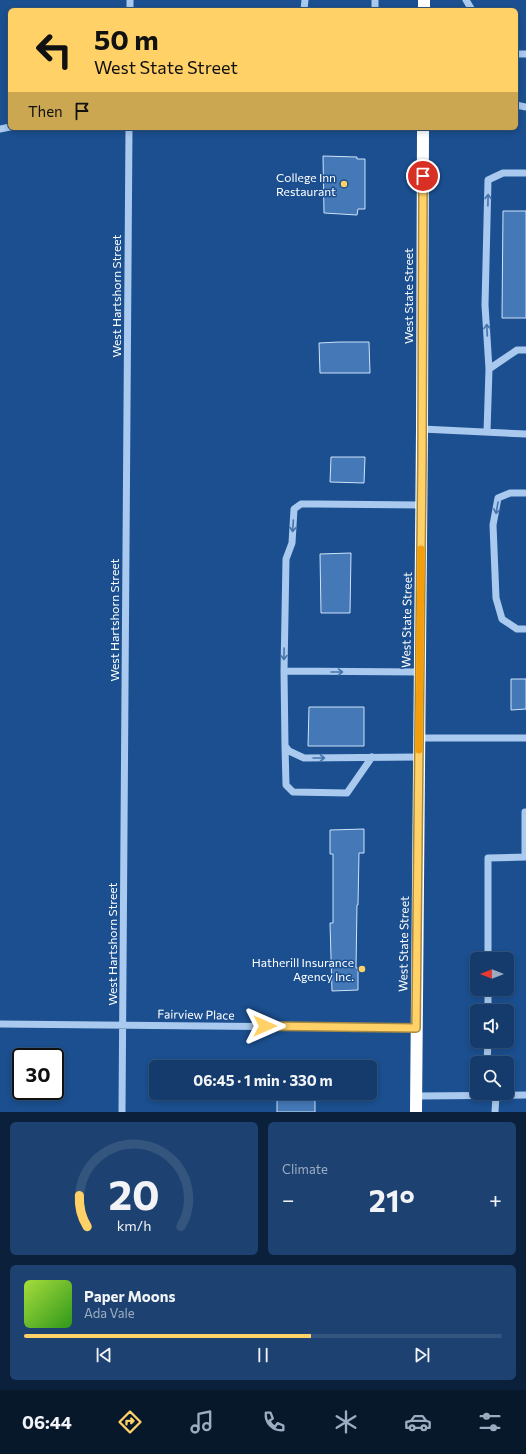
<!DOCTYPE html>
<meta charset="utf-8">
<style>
body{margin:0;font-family:Commissioner,sans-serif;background:#1d4271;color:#f1f3f6;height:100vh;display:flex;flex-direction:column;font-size:15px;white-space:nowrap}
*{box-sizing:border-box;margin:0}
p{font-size:13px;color:#9dadc1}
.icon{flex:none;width:22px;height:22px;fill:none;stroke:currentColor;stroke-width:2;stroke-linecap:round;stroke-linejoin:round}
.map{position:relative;height:1112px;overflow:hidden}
.details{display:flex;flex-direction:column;gap:10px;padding:10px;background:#0b203b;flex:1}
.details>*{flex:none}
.guide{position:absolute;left:8px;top:8px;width:510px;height:122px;border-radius:6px;box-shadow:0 2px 6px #0003,0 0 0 1px #33557e;background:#ffd166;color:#111;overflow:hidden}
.needle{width:26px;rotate:270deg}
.tools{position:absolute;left:470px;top:952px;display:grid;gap:8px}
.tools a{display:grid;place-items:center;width:44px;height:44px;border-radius:6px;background:#143b6b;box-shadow:0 2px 6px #0003,0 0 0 1px #33557e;font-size:20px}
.speed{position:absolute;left:12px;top:1048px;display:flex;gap:8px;font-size:20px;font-weight:700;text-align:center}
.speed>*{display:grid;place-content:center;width:52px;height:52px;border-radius:50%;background:#143b6b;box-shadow:0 2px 6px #0003,0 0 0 1px #33557e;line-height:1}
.speed .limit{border:2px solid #111;border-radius:6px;background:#fff;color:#111}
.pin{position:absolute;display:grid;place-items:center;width:34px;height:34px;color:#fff;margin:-17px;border:2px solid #fff;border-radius:50%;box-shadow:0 1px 4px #0007}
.me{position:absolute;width:44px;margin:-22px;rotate:90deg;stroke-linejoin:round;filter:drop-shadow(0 0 3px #0008)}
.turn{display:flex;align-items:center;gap:14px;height:84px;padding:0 20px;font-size:18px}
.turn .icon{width:52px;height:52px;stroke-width:2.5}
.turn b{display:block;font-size:28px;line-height:34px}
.then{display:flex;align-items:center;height:38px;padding:0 20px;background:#0003;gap:8px;font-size:15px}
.big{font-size:30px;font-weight:700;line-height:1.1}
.details .tile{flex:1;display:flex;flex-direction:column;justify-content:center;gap:6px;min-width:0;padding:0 14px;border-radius:6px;background:#1d4271}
.details .dial{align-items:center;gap:0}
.dial svg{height:104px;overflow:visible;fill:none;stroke:#33557e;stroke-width:7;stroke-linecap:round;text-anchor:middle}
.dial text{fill:#f1f3f6;stroke:none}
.song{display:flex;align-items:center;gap:12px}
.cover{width:48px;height:48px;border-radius:6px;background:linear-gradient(135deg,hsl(80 70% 55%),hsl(110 70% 35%))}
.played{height:4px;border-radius:2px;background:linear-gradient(90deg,#ffd166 60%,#33557e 60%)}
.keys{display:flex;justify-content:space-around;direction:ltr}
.heat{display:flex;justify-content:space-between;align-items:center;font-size:22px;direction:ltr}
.details .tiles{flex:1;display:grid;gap:10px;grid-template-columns:1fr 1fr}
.tile:last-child{grid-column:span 2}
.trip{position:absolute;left:149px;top:1060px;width:228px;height:40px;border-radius:6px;background:#143b6b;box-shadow:0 2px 6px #0003,0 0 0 1px #33557e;font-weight:700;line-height:40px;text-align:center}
.tabs{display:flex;height:64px;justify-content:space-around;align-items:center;background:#08182b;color:#9dadc1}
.tabs .icon{width:28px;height:28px}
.tabs .active{color:#ffd166}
.tabs b{font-size:18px;color:#f1f3f6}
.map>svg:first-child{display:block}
.building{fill:#4478b7;stroke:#cfe3fa}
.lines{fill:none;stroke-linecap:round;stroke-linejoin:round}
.minor{stroke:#a9c9ee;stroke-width:7}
.highway{stroke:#fff;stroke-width:12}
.oneway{stroke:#4674ac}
.route-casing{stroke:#a68842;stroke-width:10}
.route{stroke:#ffd166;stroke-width:7}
.slow{stroke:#f59e0b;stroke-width:7}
.poi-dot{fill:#ffd166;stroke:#1b4f8f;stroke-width:1.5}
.labels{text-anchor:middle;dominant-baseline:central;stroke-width:3;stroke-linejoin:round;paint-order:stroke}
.poi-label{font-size:12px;fill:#fff;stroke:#1b4f8f;text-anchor:end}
.street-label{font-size:12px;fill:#fff;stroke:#1b4f8f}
</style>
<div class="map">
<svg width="526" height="1112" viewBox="0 0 526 1112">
<rect width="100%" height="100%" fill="#1b4f8f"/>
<path class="building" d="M323,156L357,157V159H365V209H358L357,215L324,213Z
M503,211H526V318H502Z
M339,342H369L370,373H320L319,343Z
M331,457H365L364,483L330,482Z
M351,553L350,613H321L320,554Z
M511,679H526V709L511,710Z
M309,707H364V746H308Z
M364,829V853H359L358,905H357L356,968H358V990L332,991L330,923H333V854H330V830Z
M284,1093H303V1095H315V1112H277V1094H284Z"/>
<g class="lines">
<path class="minor" d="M466,0L472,10
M130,10V0
M304,10L305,0
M375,10V0
M516,54H526
M516,105L526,107
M0,129L10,127
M489,369L517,350H526
M422,429L526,434
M487,432L489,369L485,305L488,180L503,173H526
M526,493H510L498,498L493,525L496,598L502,619L517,629H526
M284,671L420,672
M419,738H526
M285,746L286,785L293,792L347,793L372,757
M419,757L304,758L289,751L285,746L284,671L286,559L292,543L294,509L301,504H315L421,505
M525,857V812H526
M488,959V858L526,857
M488,1011V989
M0,1024L416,1028
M487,1063L488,1041
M416,1096L526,1095
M122,1112L129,128
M495,1112L496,1096"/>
<path class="highway" d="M424,10V0
M416,1112L422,429L423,128"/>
</g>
<defs><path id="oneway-shaft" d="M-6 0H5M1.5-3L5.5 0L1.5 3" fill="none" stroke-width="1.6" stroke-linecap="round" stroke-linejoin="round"/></defs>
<g class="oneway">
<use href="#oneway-shaft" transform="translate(488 200) rotate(-89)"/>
<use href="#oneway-shaft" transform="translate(487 330) rotate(-93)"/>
<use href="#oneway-shaft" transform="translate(497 508) rotate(100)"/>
<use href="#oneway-shaft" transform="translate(293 526) rotate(94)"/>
<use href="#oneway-shaft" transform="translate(284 654) rotate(91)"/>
<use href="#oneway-shaft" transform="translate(337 672)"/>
<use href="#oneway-shaft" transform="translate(319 758)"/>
</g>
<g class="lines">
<defs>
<path id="route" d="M265,1026L416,1028L422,459L423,176"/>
</defs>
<use href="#route" class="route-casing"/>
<use href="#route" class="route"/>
<path class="slow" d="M419,750L421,549"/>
</g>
<g class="poi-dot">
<circle cx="344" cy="184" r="4"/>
<circle cx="362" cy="969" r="4"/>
</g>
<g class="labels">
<g class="poi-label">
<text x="336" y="177">College Inn<tspan x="336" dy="14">Restaurant</tspan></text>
<text x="354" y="962">Hatherill Insurance<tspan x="354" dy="14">Agency Inc.</tspan></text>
</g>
<g class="street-label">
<text transform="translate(116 296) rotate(-90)">West Hartshorn Street</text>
<text transform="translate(408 296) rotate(-90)">West State Street</text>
<text transform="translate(114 620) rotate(-90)">West Hartshorn Street</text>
<text transform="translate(406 620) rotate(-89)">West State Street</text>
<text transform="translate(112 944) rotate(-90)">West Hartshorn Street</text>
<text transform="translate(403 944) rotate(-89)">West State Street</text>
<text transform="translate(196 1014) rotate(1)">Fairview Place</text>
</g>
</g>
</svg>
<div class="tools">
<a><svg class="needle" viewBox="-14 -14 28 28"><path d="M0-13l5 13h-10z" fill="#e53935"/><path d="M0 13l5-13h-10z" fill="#9dadc1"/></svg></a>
<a><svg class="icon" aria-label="sound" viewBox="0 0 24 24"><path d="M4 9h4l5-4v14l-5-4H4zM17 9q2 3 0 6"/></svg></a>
<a><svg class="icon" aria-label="search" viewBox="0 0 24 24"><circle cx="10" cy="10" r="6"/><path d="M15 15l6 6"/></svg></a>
</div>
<div class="speed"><div class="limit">30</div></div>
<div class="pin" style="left:423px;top:176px;background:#d93025"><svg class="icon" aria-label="arrive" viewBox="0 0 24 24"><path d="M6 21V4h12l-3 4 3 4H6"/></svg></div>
<svg class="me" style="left:265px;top:1026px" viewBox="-20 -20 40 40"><path d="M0-17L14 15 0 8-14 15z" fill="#ffd166" stroke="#fff" stroke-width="4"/></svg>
<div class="trip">06:45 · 1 min · 330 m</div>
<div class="guide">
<div class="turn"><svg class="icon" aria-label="left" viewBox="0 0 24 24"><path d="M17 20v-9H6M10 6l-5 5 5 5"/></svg><div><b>50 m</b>West State Street</div></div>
<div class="then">Then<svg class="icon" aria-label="arrive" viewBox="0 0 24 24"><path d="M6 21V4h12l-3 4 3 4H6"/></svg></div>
</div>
</div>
<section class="details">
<div class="tiles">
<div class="tile dial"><svg viewBox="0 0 100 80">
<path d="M14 69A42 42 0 1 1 86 69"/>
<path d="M14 69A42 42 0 0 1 8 45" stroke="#ffd166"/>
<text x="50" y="56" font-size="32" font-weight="700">20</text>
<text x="50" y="72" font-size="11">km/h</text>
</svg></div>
<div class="tile"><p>Climate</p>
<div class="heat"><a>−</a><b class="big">21°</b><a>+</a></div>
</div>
<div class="tile">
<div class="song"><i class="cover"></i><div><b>Paper Moons</b><p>Ada Vale</p></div></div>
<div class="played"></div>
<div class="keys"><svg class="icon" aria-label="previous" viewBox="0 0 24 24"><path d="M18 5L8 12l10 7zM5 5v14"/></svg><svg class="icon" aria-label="pause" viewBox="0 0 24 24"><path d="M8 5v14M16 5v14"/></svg><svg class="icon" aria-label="next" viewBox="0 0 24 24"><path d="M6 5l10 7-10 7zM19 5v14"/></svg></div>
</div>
</div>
</section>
<nav class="tabs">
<b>06:44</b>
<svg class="icon active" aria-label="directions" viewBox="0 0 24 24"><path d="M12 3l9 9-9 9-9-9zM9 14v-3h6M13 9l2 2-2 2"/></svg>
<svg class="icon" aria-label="music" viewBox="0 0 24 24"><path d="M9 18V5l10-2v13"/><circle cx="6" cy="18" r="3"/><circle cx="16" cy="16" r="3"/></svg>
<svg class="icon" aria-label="phone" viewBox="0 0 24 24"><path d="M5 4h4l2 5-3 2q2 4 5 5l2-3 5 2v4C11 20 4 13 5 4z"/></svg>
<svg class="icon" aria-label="climate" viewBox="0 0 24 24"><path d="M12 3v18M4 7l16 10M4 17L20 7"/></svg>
<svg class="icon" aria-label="car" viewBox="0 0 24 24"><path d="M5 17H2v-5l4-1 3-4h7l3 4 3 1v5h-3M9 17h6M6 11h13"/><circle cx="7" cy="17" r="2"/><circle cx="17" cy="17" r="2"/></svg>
<svg class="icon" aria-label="filters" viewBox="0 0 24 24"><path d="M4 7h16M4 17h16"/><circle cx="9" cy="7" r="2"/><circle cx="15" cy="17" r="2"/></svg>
</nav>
